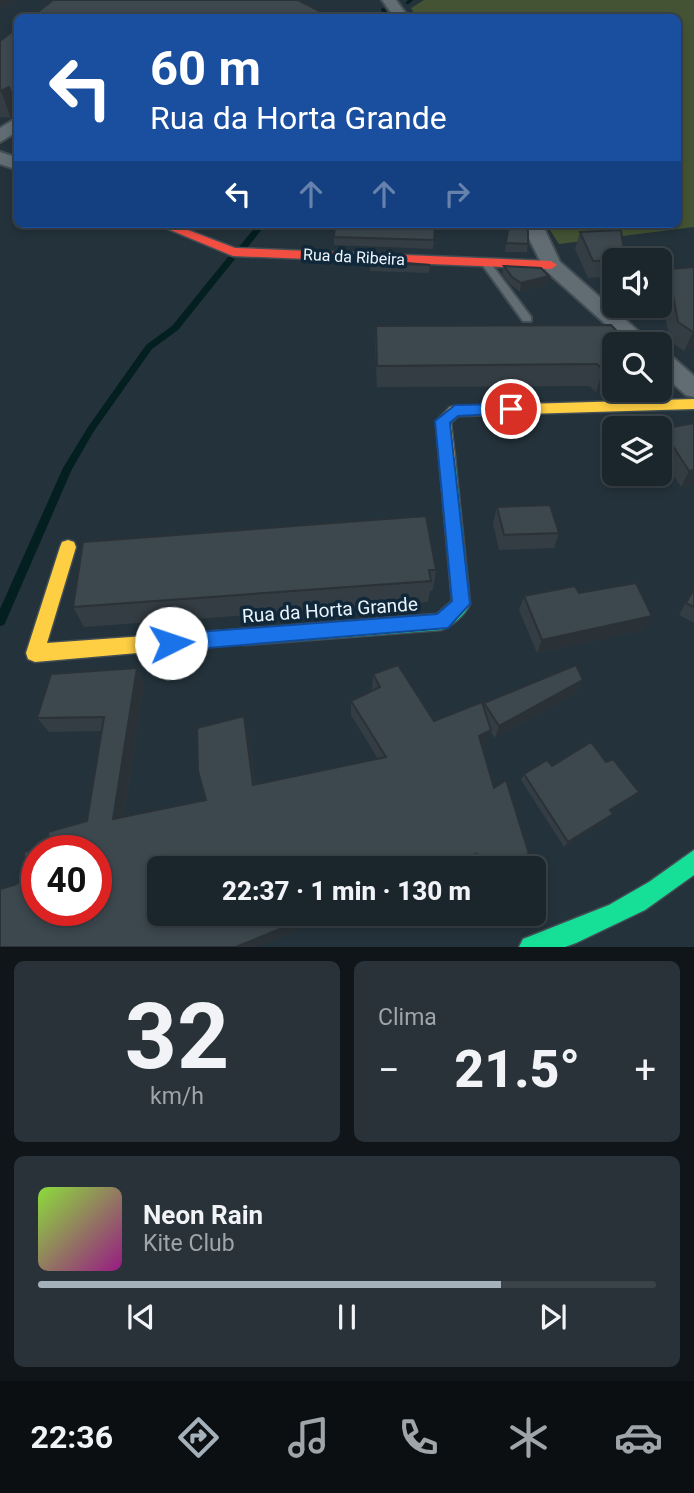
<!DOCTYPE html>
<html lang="pt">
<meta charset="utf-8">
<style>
body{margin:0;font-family:Roboto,sans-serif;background:#283238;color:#f1f3f6;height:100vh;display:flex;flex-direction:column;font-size:26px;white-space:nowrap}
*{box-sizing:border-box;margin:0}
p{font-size:23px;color:#a0a5a9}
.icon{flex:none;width:38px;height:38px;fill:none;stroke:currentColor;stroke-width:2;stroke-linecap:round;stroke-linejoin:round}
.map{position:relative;height:947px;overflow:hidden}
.sheet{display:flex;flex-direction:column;gap:14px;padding:14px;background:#0f1518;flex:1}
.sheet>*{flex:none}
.guide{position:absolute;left:14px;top:14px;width:667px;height:214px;border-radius:10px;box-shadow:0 4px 10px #0003,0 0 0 2px #394348;background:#1a4fa0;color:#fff;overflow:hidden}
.tools{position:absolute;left:602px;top:248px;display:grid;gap:14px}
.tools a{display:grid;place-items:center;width:70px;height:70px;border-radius:10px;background:#1b262c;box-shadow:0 4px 10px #0003,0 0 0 2px #394348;font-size:35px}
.speed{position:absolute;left:21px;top:835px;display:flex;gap:14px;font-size:35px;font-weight:700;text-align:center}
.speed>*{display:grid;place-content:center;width:91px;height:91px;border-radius:50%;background:#1b262c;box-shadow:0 4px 10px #0003,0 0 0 2px #394348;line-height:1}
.speed .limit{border:10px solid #d22;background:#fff;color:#111}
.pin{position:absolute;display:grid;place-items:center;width:60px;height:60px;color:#fff;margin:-30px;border:4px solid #fff;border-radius:50%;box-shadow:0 2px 7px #0007}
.me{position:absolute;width:77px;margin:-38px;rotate:86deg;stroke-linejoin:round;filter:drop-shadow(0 0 5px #0008)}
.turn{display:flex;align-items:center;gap:24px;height:147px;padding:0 21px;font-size:32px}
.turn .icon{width:91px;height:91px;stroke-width:2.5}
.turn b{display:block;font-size:49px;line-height:60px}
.lanes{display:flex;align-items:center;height:66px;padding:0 21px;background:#0003;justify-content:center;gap:35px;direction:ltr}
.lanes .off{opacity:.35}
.big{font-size:52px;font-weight:800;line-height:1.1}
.sheet .widget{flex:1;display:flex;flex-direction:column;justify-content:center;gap:10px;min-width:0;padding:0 24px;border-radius:10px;background:#283238}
.sheet .dial{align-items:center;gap:0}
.dial b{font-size:91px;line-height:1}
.song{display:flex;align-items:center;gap:21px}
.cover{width:84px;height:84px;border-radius:10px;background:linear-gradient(135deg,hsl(90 70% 55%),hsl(310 70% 35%))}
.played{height:7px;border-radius:4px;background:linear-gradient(90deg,#a5b1ba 75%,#394348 75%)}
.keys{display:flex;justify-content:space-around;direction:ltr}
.heat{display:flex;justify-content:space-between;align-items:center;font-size:38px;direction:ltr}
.sheet .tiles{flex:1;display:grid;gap:14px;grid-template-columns:1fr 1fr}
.widget:last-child{grid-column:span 2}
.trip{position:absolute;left:147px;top:856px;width:399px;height:70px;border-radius:10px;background:#1b262c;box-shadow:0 4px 10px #0003,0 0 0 2px #394348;font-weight:800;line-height:70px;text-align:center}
.menu{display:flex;height:112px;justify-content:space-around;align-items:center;background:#0b0f12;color:#a0a5a9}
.menu .icon{width:49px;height:49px}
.menu .on{color:#a5b1ba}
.menu b{font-size:32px;color:#f1f3f6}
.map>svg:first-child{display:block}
.green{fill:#435333}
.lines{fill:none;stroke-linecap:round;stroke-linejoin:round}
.stream{fill:#031f20;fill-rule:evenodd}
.lane-casing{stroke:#434e54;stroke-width:4}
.street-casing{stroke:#434e54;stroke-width:4}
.fast-casing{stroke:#434e54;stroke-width:3}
.slow-casing{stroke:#434e54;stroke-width:3}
.jam-casing{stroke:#434e54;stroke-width:3}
.lane{fill:#616c73;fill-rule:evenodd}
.street{fill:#616c73;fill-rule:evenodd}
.fast{fill:#16e098;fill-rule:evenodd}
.slow{fill:#ffcf43;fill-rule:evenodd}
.jam{fill:#f24e42;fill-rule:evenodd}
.wall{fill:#343d43}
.shaded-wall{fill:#2a3237}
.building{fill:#3c474e;stroke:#2a3237;stroke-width:2;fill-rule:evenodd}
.route{fill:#1a73e8;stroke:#114b97;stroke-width:2}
.labels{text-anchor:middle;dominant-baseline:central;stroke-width:7;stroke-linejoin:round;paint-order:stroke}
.far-street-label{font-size:16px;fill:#eaf5fe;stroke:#102839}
.street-label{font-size:19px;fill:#eaf5fe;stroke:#102839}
</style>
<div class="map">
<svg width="694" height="947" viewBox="0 0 694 947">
<rect width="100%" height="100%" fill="#24323b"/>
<path class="green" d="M424,0H694V227L559,244L546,224H677V18H417L411,8Z"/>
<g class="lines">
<path class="stream" d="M408,0H413L409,4H405Z
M383,8L385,9L389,18H384L381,9Z
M258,224H266L244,252H238V248Z
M228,257H231L235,259L178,330L152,349L94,431L72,469L6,621L4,625L0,626V609L63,468L88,427L146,345L172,326Z"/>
<defs>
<path id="lane" d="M486,260L489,261L531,317V321H523L481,263Z"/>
<path id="street" d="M382,0H396L409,18H395Z
M18,117V131L0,142V128Z
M0,152L18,158V170L0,164Z
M522,224H542L560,262L654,345H629L544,269Z
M660,351L668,353L694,376V397L686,395L660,372Z"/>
<path id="fast" d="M447,451L455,457L470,604C465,615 452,626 441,630L244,645L237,643L235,637L237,631L244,629L437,614L452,601L439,457Z
M694,850V875L645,910L576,943L565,947H519L523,939L609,905L649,882Z"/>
<path id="slow" d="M694,399V409L458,416L451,423L455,457L447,463L439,457L436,421L450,407L455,406Z
M68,540L74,542L76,547L47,643L244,629L251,631L253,637L251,643L35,662L28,659L26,653L60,547L62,542Z"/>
<path id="jam" d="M156,224H172L235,248L551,261L557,265L551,269L233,256Z"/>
</defs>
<use href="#lane" class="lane-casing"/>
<use href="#street" class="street-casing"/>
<use href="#fast" class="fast-casing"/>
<use href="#slow" class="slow-casing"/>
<use href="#jam" class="jam-casing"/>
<use href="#lane" class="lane"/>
<use href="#street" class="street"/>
<use href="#fast" class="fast"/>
<use href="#slow" class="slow"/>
<use href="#jam" class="jam"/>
</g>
<path class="wall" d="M18,27V115L11,118L0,117V41Z
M509,224L528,244L527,252H505Z
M580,232L625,260V261H614V276L588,278L575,249Z
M334,237L434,240L433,249L334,245Z
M371,260L430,265L429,273L370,271Z
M504,266L547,284L520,292L511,285L502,274Z
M694,267V346L684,351L670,341L660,288L668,269Z
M376,326L630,345L596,392L590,386L377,387L375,348Z
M694,423V485L681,487L660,453V434L662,429Z
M497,507L559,533L554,548L499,550L493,523Z
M436,570L433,590L430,591L428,602L84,627L73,607Z
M694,587V623L679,615Z
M579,593L643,630L537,653L519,610L524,596Z
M373,674L434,721L483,705L484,703L583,680L576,693L495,738L490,731L485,743L482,745L494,788L529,854L522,864L502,868H473L472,864L453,868H159L297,919L299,930L14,885L25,879L49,845L87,821L102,731L49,732L37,718L144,684L124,817L206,800L248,730L255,785L378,759L351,715V701L372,690Z
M552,766L634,798L611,811L608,819L564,847L521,780L524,774Z"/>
<path class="shaded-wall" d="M0,0H16L0,11Z
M9,87L18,112V115L11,118L1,91Z
M549,276L547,284L520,292L521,283Z
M694,331V346L684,351L693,332Z
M614,367V385L596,392L603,370Z
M694,470V485L681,487L689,471Z
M652,616L643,630L537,653L542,640Z
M137,668L144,684L122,830L113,819Z
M583,680L576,693L495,738L499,726Z
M244,716L248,730L256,797L253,785Z
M491,730L485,743L474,750L479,736Z
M639,792L634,798L605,815L610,810Z
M613,814L608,819L564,847L568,842Z
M295,914H316L297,919Z
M297,922L299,930L257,947H236Z"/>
<path class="building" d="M53,0H298L333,18H30Z
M18,27V93L11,92L9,87L0,91V41Z
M335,224H435L434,240L334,237Z
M509,224H525L528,231V244L506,243Z
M621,230L625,260L593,261L580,232Z
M371,260L430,265L370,263Z
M504,266L541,268L549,276L521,283L512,277Z
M694,267V331L693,332L678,322L668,269Z
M611,325L630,345H614V367L603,370L597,364L377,366L376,326Z
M694,423V470L689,471L662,429Z
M550,505L559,533L504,535L497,507Z
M426,516L436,570H429L431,581L73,607L83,542Z
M636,583L652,616L542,640L524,596L575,586L579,593Z
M694,589V607L686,603Z
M398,665L434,721L482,702L491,730L479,736L494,788L506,780L529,854L479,864L477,854L421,866L422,868H159V914H295L297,922L236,947H0V889L14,885L25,879L24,852L49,845L48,832L87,821L104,717L37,718L51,674L137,668L113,819L206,800L198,771L197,728L244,716L253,785L386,757L351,701L380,687L373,674ZM37,850H96V910H37Z
M576,665L583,680L499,726L484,703Z
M591,742L606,762L613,759L639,792L610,810L613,814L568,842L524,774L547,760L552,766Z"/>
<path class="route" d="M511,404L518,409L516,413L458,416L450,423L470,604L448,628L171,651L164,649L161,643L164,637L171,634L437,614L452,601L435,421L455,405Z"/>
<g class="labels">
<g class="far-street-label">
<text transform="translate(354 257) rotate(3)">Rua da Ribeira</text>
</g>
<g class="street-label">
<text transform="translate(330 610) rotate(-4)">Rua da Horta Grande</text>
</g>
</g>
</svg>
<div class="tools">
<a><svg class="icon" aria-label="sound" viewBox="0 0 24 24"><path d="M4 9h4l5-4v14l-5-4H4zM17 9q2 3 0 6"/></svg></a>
<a><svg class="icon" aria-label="search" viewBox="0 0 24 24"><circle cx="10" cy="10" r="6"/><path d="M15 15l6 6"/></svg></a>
<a><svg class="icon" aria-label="layers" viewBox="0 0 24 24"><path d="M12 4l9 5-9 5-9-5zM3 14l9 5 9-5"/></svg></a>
</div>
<div class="speed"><div class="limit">40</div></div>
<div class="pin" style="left:511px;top:409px;background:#d93025"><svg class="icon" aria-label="arrive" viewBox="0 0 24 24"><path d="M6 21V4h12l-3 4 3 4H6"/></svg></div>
<svg class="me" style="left:171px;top:643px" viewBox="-20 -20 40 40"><circle r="19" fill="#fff"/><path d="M0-13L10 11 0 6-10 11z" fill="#1a73e8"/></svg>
<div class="trip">22:37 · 1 min · 130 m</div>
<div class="guide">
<div class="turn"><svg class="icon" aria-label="left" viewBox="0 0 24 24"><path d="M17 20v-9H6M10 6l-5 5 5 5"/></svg><div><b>60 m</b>Rua da Horta Grande</div></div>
<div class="lanes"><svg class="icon" aria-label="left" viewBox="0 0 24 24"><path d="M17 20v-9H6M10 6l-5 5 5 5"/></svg><svg class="icon off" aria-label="ahead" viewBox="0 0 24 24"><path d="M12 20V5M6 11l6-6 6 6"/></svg><svg class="icon off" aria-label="ahead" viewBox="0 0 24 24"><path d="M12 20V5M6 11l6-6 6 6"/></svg><svg class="icon off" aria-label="right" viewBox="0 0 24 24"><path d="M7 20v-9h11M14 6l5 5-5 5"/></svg></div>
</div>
</div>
<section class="sheet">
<div class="tiles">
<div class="widget dial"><b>32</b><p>km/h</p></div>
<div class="widget"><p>Clima</p>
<div class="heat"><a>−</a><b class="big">21.5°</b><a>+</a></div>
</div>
<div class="widget">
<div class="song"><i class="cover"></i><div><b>Neon Rain</b><p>Kite Club</p></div></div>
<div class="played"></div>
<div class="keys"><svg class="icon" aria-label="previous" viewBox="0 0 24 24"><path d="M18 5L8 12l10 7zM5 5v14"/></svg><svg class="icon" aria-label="pause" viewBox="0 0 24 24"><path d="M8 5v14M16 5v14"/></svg><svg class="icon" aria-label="next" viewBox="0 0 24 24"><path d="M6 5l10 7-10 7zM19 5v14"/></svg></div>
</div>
</div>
</section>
<nav class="menu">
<b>22:36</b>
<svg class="icon on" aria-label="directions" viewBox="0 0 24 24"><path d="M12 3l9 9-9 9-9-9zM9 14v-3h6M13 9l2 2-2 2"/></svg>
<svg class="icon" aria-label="music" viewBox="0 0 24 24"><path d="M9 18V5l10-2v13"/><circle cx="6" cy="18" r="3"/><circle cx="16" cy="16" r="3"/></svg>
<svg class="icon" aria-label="phone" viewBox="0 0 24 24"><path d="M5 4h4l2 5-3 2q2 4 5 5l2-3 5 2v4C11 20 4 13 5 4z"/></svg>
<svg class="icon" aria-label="climate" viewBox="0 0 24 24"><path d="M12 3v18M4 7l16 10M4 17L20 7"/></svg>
<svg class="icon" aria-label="car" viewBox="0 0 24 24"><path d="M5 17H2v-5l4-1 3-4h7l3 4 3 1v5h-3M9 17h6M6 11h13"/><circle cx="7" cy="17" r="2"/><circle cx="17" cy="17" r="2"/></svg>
</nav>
